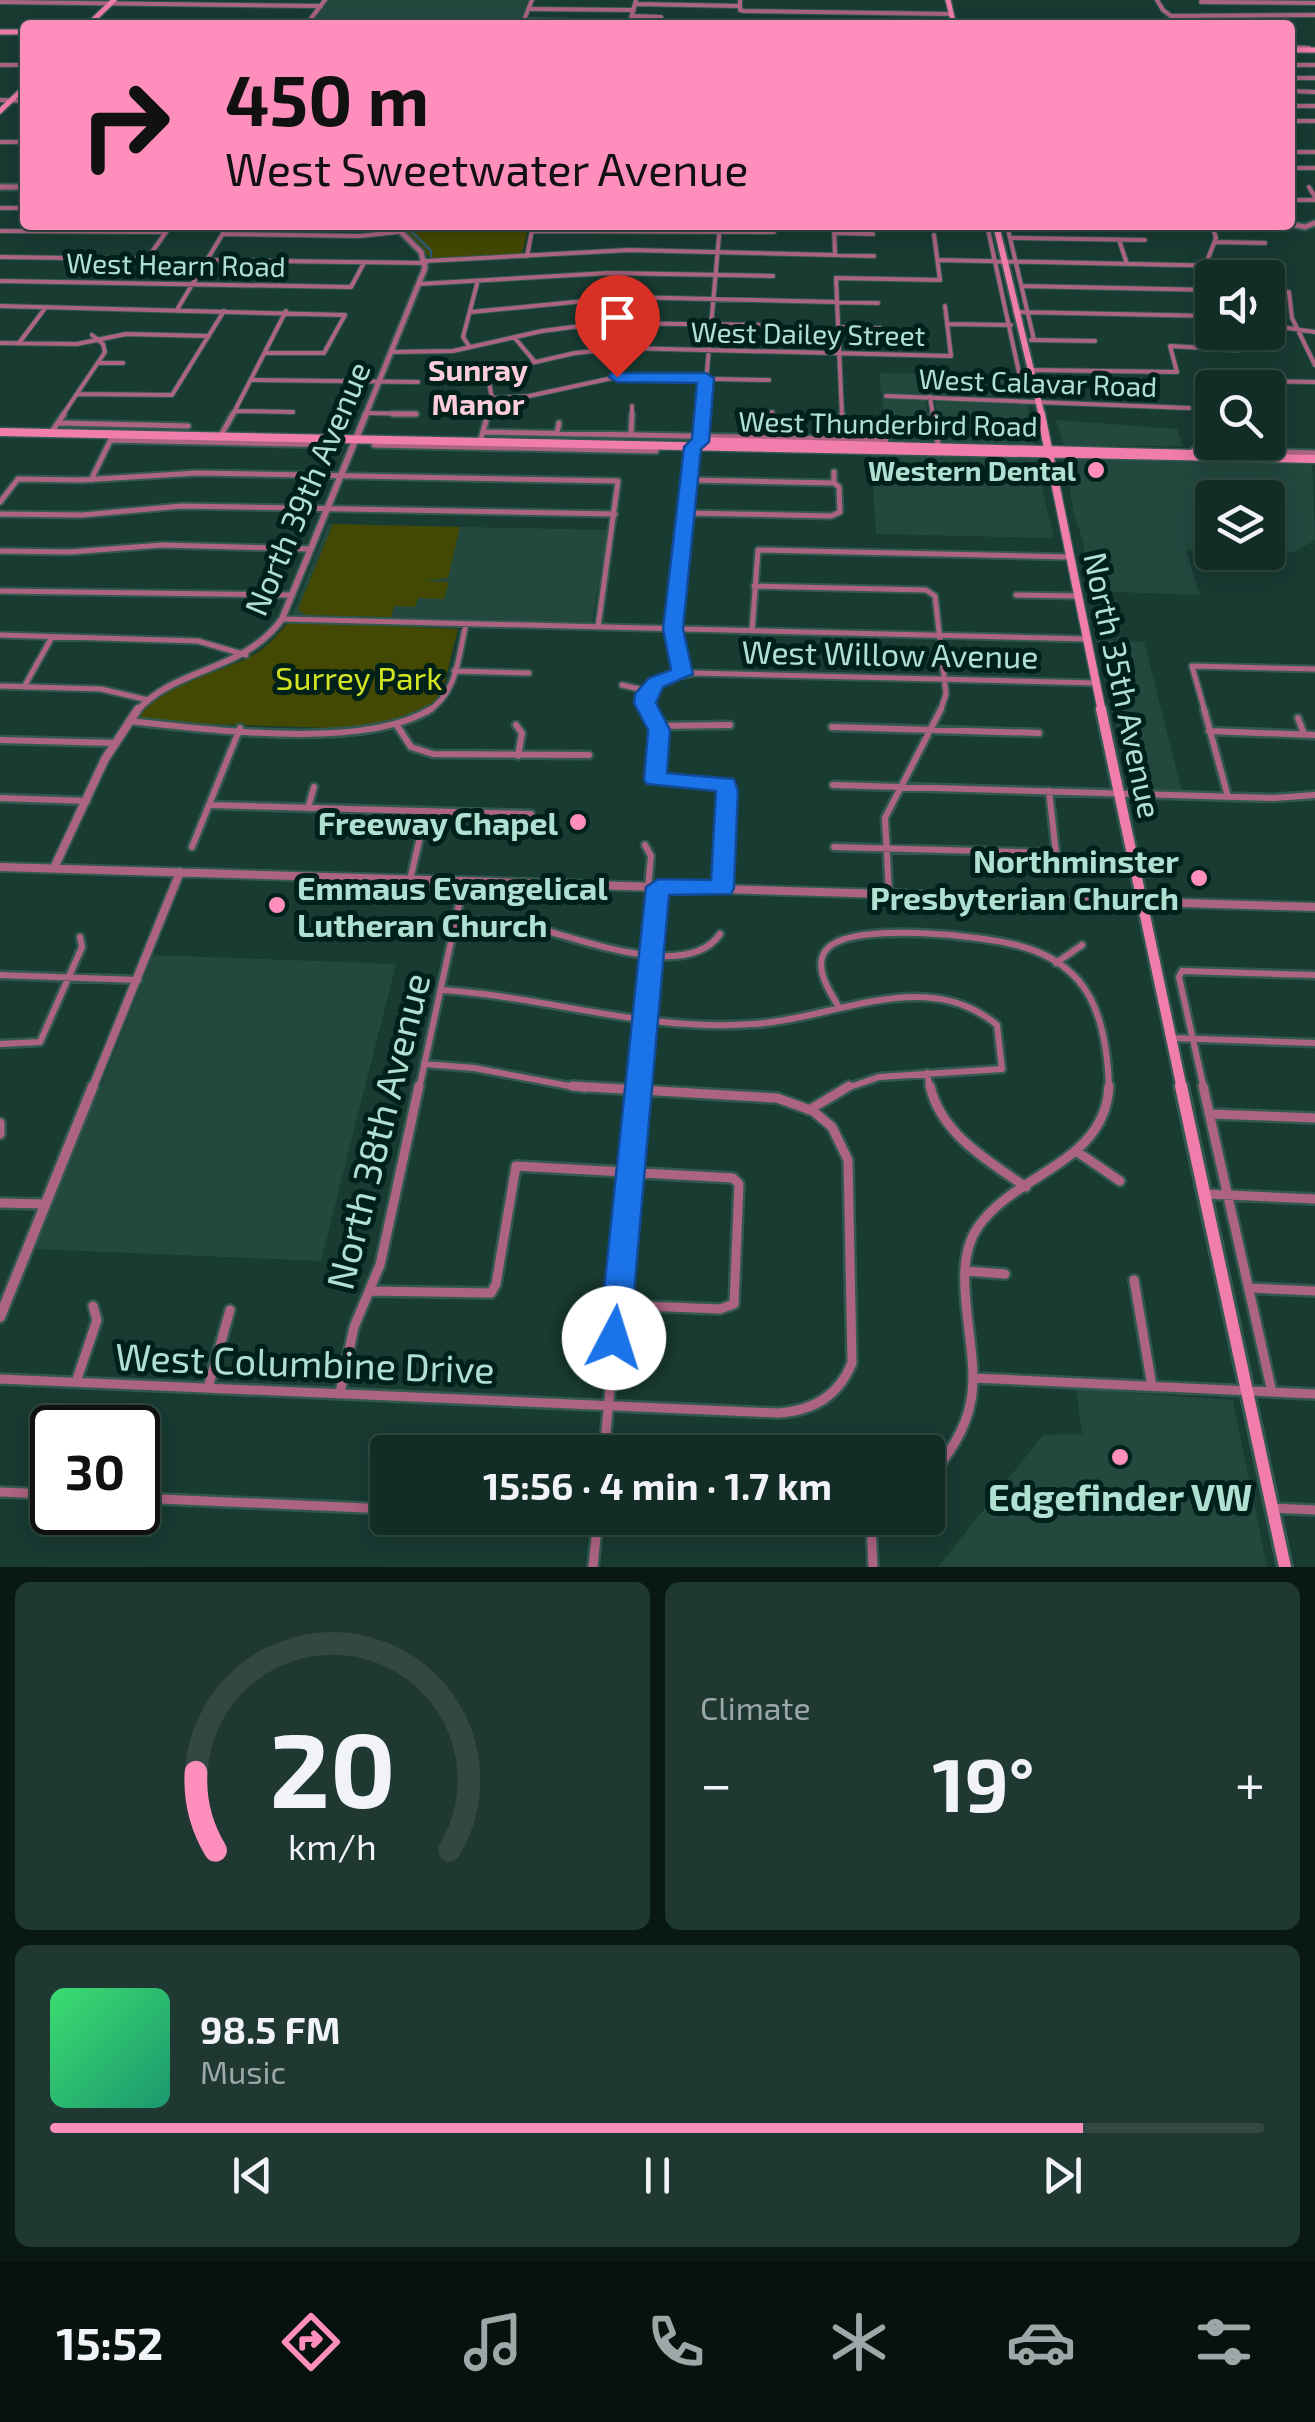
<!DOCTYPE html>
<meta charset="utf-8">
<style>
body{margin:0;font-family:"Exo 2",sans-serif;background:#1f3832;color:#f1f3f6;height:100vh;display:flex;flex-direction:column;font-size:38px;white-space:nowrap}
*{box-sizing:border-box;margin:0}
p{font-size:32px;color:#9ca7a7}
.icon{flex:none;width:55px;height:55px;fill:none;stroke:currentColor;stroke-width:2;stroke-linecap:round;stroke-linejoin:round}
.map{position:relative;height:1567px;overflow:hidden}
.details{display:flex;flex-direction:column;gap:15px;padding:15px;background:#0a1815;flex:1}
.details>*{flex:none}
.banner{position:absolute;left:20px;top:20px;width:1275px;height:210px;border-radius:10px;box-shadow:0 5px 25px #0003,0 0 0 2px #314843;background:#fe8ebc;color:#111;overflow:hidden}
.controls{position:absolute;left:1195px;top:260px;display:grid;gap:20px}
.controls a{display:grid;place-items:center;width:90px;height:90px;border-radius:10px;background:#122c26;box-shadow:0 5px 25px #0003,0 0 0 2px #314843;font-size:50px}
.speed{position:absolute;left:30px;top:1405px;display:flex;gap:20px;font-size:50px;font-weight:700;text-align:center}
.speed>*{display:grid;place-content:center;width:130px;height:130px;border-radius:50%;background:#122c26;box-shadow:0 5px 25px #0003,0 0 0 2px #314843;line-height:1}
.speed .limit{border:5px solid #111;border-radius:15px;background:#fff;color:#111}
.pin{position:absolute;display:grid;place-items:center;width:85px;height:85px;color:#fff;margin:-102px -42px;border-radius:50% 50% 50% 0;rotate:-45deg;box-shadow:0 0 10px #0007}
.pin .icon{rotate:45deg}
.me{position:absolute;width:110px;margin:-55px;rotate:5deg;stroke-linejoin:round;filter:drop-shadow(0 0 8px #0008)}
.turn{display:flex;align-items:center;gap:35px;height:210px;padding:0 40px;font-size:45px}
.turn .icon{width:130px;height:130px;stroke-width:2.5}
.turn b{display:block;font-size:70px;line-height:85px}
.big{font-size:75px;font-weight:700;line-height:1.1}
.details .tile{flex:1;display:flex;flex-direction:column;justify-content:center;gap:15px;min-width:0;padding:0 35px;border-radius:15px;background:#1f3832}
.details .dial{align-items:center;gap:0}
.dial svg{height:260px;overflow:visible;fill:none;stroke:#314843;stroke-width:7;stroke-linecap:round;text-anchor:middle}
.dial text{fill:#f1f3f6;stroke:none}
.song{display:flex;align-items:center;gap:30px}
.cover{width:120px;height:120px;border-radius:15px;background:linear-gradient(135deg,hsl(140 70% 55%),hsl(160 70% 35%))}
.played{height:10px;border-radius:5px;background:linear-gradient(90deg,#fe8ebc 85%,#314843 85%)}
.keys{display:flex;justify-content:space-around;direction:ltr}
.heat{display:flex;justify-content:space-between;align-items:center;font-size:55px;direction:ltr}
.details .tiles{flex:1;display:grid;gap:15px;grid-template-columns:1fr 1fr}
.tile:last-child{grid-column:span 2}
.trip{position:absolute;left:370px;top:1435px;width:575px;height:100px;border-radius:10px;background:#122c26;box-shadow:0 5px 25px #0003,0 0 0 2px #314843;font-weight:700;line-height:100px;text-align:center}
.tabs{display:flex;height:160px;justify-content:space-around;align-items:center;background:#07120f;color:#9ca7a7}
.tabs .icon{width:70px;height:70px}
.tabs .selected{color:#fe8ebc}
.tabs b{font-size:45px;color:#f1f3f6}
.map>svg:first-child{display:block}
.built{fill:#23493f}
.green{fill:#434902}
.lines{fill:none;stroke-linecap:round;stroke-linejoin:round}
.stream{stroke:#2d5b74;stroke-width:2.5}
.minor-far3-casing{stroke:#33594f;stroke-width:6}
.minor-far2-casing{stroke:#33594f;stroke-width:9}
.minor-far1-casing{stroke:#33594f;stroke-width:11}
.minor-casing{stroke:#33594f;stroke-width:14}
.tertiary-far4-casing{stroke:#33594f;stroke-width:6}
.tertiary-far3-casing{stroke:#33594f;stroke-width:9}
.tertiary-far2-casing{stroke:#33594f;stroke-width:10}
.tertiary-far1-casing{stroke:#33594f;stroke-width:12}
.tertiary-casing{stroke:#33594f;stroke-width:15}
.secondary-far4-casing{stroke:#33594f;stroke-width:8}
.secondary-far3-casing{stroke:#33594f;stroke-width:10}
.secondary-far2-casing{stroke:#33594f;stroke-width:11}
.secondary-far1-casing{stroke:#33594f;stroke-width:15}
.secondary-casing{stroke:#33594f;stroke-width:18}
.minor-far3{stroke:#ad6481;stroke-width:4}
.minor-far2{stroke:#ad6481;stroke-width:5}
.minor-far1{stroke:#ad6481;stroke-width:6}
.minor{stroke:#ad6481;stroke-width:9}
.tertiary-far4{stroke:#ad6481;stroke-width:4}
.tertiary-far3{stroke:#ad6481;stroke-width:5}
.tertiary-far2{stroke:#ad6481;stroke-width:6}
.tertiary-far1{stroke:#ad6481;stroke-width:8}
.tertiary{stroke:#ad6481;stroke-width:10}
.secondary-far4{stroke:#f17dad;stroke-width:5}
.secondary-far3{stroke:#f17dad;stroke-width:6}
.secondary-far2{stroke:#f17dad;stroke-width:8}
.secondary-far1{stroke:#f17dad;stroke-width:10}
.secondary{stroke:#f17dad;stroke-width:12}
.route{fill:#1a73e8;stroke:#114b97;stroke-width:2.5}
.poi-dot{fill:#fe8ebc;stroke:#00211a;stroke-width:4}
.labels{text-anchor:middle;dominant-baseline:central;stroke-width:10;stroke-linejoin:round;paint-order:stroke}
.far-street-label{font-size:28px;fill:#b0e0d2;stroke:#00211a}
.far-poi-label{font-size:28px;font-weight:bold;fill:#b0e0d2;stroke:#00211a;text-anchor:end}
.far-neighbourhood-label{font-size:30px;font-weight:bold;fill:#fdccdd;stroke:#00211a}
.street-label{font-size:32px;fill:#b0e0d2;stroke:#00211a}
.park-label{font-size:32px;fill:#d3e422;stroke:#00211a}
.poi-label{font-size:32px;font-weight:bold;fill:#b0e0d2;stroke:#00211a;text-anchor:end}
.near-street-label{font-size:38px;fill:#b0e0d2;stroke:#00211a}
.near-poi-label{font-size:38px;font-weight:bold;fill:#b0e0d2;stroke:#00211a}
</style>
<div class="map">
<svg width="1315" height="1567" viewBox="0 0 1315 1567">
<rect width="100%" height="100%" fill="#183b32"/>
<path class="built" d="M326,0H529L519,25H308Z
M879,373L1017,376L1023,377L1026,397L881,394Z
M882,398L926,400L931,444L887,443Z
M940,399L1027,402L1035,444H941L935,402Z
M1056,420L1177,429L1183,446H1068L1063,443Z
M871,454L1036,458L1040,462L1042,489L1054,538L876,534Z
M1071,458L1312,463L1315,540L1295,552L1268,551V498H1212V550H1186L1200,595L1088,591L1083,564L1084,545L1074,514L1065,462Z
M328,524L608,530L592,622L292,615Z
M1098,640L1144,642L1182,792L1131,788Z
M153,955L396,964L321,1261L36,1249Z
M1076,1389L1233,1400L1267,1567H938L1043,1435L1082,1434Z"/>
<path class="green" d="M398,225H529L522,254L432,260Z
M333,524L460,527L448,578L423,581L449,582L444,599L418,598L415,607L394,606L391,617L306,615L298,609Z
M289,622L458,629L441,697L420,714L362,729L177,723L138,718C160,681 219,675 255,654C269,646 278,633 289,622Z"/>
<g class="lines">
<path class="stream" d="M405,225L431,251V260"/>
<defs>
<path id="minor-far3" d="M740,0V10L744,11L951,14
M0,2L321,6
M1201,2L1315,3
M636,4L740,6
M529,9L634,10
M633,16L661,17L662,21
M1171,16L1315,15
M524,20L630,22L636,0
M306,25L325,0
M1290,47L1309,48
M0,65H25
M1290,65H1315
M1290,78H1315
M1290,91L1315,92
M0,100L25,101
M1290,106H1315
M1290,121H1315
M0,142H25
M1290,152H1315
M1290,168H1315
M1309,187L1315,197
M1290,200H1315
M0,208H25
M834,225L835,255
M987,225L1020,377
M1007,225L1034,340
M1212,225L1216,238L1207,261L1215,278
M0,231L165,232
M531,231L774,232
M834,233L873,234
M223,234L360,236L398,232
M1011,238L1145,240
M1119,240L1127,264
M1215,242L1265,243
M527,256L533,225
M0,257L147,259L171,225
M207,260L426,263
M938,260L1275,267
M426,261L629,250L874,256
M0,281L351,287L364,263
M419,284L609,273L773,276
M1022,286L1212,290
M1268,291L1289,292L1292,318L1315,365
M0,306L345,315L324,353H266
M178,308L228,225
M471,312L626,297L878,303
M1015,312L1212,316
M947,324L1011,325
M1268,325L1315,332
M838,327L880,328
M514,337L535,362
M1031,340L1095,341
M0,343L77,344L126,334L209,336
M19,343L46,307
M469,346L463,337L477,284
M391,352L453,351L542,331L604,323L770,325
M99,363H123
M1030,370L1177,372L1170,346L1238,350L1232,332
M252,380L418,382
M1255,388L1253,381L1315,382
M77,394L172,395L224,311
M886,396L1189,408
M930,397L933,416
M492,398L529,396L617,377L769,380
M235,411L293,412
M772,412V416
M366,413L416,414
M62,416L105,352L103,344L92,335
M232,416L286,311
M487,416L492,398L487,373L575,353L625,348L951,356L945,306
M632,416V406
M703,416L720,225
M842,416L836,278L940,280L934,235"/>
<path id="minor-far2" d="M393,414H416
M772,414V438
M842,414L843,442
M933,414L939,450
M1268,417L1285,458
M58,423L188,426
M483,432L886,440
M51,433L64,414
M557,433L559,423
M631,435L632,414
M220,437L233,414
M110,440L339,445
M480,442L488,414
M374,445L656,451
M1192,452L1196,448L1243,449L1251,457
M1283,452L1315,453
M834,472V483
M91,480L112,437
M0,502L18,479L81,480L197,473L618,481L598,627
M686,513L831,516L840,512L839,487L834,483L689,480
M0,514L82,515L182,506L615,514
M0,551L70,552L162,545L311,549
M754,586L926,590L935,596L946,694L940,712
M0,591L292,595
M1016,595L1077,596
M282,619L1086,639
M752,631L758,550L1069,557
M0,635L198,641L246,655
M454,671L529,673
M682,673L673,629L693,447L701,439L703,414
M622,685L648,691
M0,686L101,689L148,700
M24,687L52,637
M427,712C458,693 458,657 466,624
M651,712L645,698L660,680L694,673L1096,683
M1205,712L1192,666L1315,669"/>
<path id="minor-far1" d="M650,709L659,730L656,779L726,784L722,888
M1204,709L1228,797
M1298,718L1304,734
M129,721C207,729 363,751 431,709
M516,725L522,733L518,756
M657,726L730,725
M398,727L411,747L433,754L589,755
M832,727L1039,733
M1209,731L1315,735
M0,740L115,743
M833,785L1274,798L1315,795
M0,798L87,801
M209,805L531,814
M308,808L314,787
M645,845L651,856L648,887
M192,847L240,728
M834,847L1056,853L1049,791
M410,880L426,811
M889,894L885,818L941,709
M457,921C481,922 504,921 528,926C576,937 687,983 720,934
M1056,963L1082,945
M0,975L138,980
M442,990C548,997 646,1032 754,1024C835,1019 926,965 997,1025L1002,1069L879,1077L844,1089
M838,1006C829,990 813,967 826,950C849,920 986,936 1020,946C1042,952 1063,963 1078,980C1102,1007 1108,1054 1109,1089
M1171,1038L1315,1043
M0,1044L40,1042L82,947L80,937
M424,1064L474,1068L585,1089
M927,1073L930,1089
M419,1089L464,881
M639,1089L658,887
M1204,1089L1179,977L1182,971L1315,975"/>
<path id="minor" d="M930,1086C941,1134 988,1161 1026,1187
M1203,1086L1272,1392
M809,1110L849,1086
M1210,1114L1315,1118
M0,1123V1134
M1076,1151L1120,1181
M1206,1194L1315,1199
M0,1203L45,1204
M966,1271L1005,1274
M1134,1280L1152,1386
M1249,1288L1315,1291
M369,1291L491,1293L496,1284L516,1166L733,1178L739,1184L734,1304L720,1309L617,1305
M974,1378L1315,1394
M0,1379L778,1413C813,1411 839,1395 852,1363L848,1160L832,1127L813,1111L777,1098L572,1086
M76,1382L97,1320L93,1306
M208,1388L230,1310
M340,1393L354,1327L380,1265L419,1086
M604,1452L639,1086
M928,1480C947,1456 966,1431 971,1400C981,1348 947,1271 978,1227C1016,1172 1105,1164 1109,1086
M0,1492L52,1494
M138,1498L388,1509
M1271,1508L1315,1510
M660,1518L846,1528L886,1518
M871,1524L873,1567
M593,1567L598,1518"/>
<path id="tertiary-far4" d="M1157,0L1163,10L1183,25
M522,25L532,0"/>
<path id="tertiary-far3" d="M0,187H25
M1290,224L1305,227L1315,223
M365,416L425,268L421,252L394,225"/>
<path id="tertiary-far2" d="M136,712C176,666 243,673 282,619L366,414"/>
<path id="tertiary-far1" d="M0,867L1315,907
M54,868L105,759L138,709
M92,1089L180,872"/>
<path id="tertiary" d="M0,1317L93,1086"/>
<path id="secondary-far4" d="M948,0L954,25
M88,25L114,0
M0,32H25
M1290,50H1315
M0,111L25,87"/>
<path id="secondary-far3" d="M996,225L1042,416"/>
<path id="secondary-far2" d="M1041,414L1102,712
M0,432L1315,459
M695,441L1234,455"/>
<path id="secondary-far1" d="M1101,709L1182,1089"/>
<path id="secondary" d="M1181,1086L1285,1567"/>
</defs>
<use href="#minor-far3" class="minor-far3-casing"/>
<use href="#minor-far2" class="minor-far2-casing"/>
<use href="#minor-far1" class="minor-far1-casing"/>
<use href="#minor" class="minor-casing"/>
<use href="#tertiary-far4" class="tertiary-far4-casing"/>
<use href="#tertiary-far3" class="tertiary-far3-casing"/>
<use href="#tertiary-far2" class="tertiary-far2-casing"/>
<use href="#tertiary-far1" class="tertiary-far1-casing"/>
<use href="#tertiary" class="tertiary-casing"/>
<use href="#secondary-far4" class="secondary-far4-casing"/>
<use href="#secondary-far3" class="secondary-far3-casing"/>
<use href="#secondary-far2" class="secondary-far2-casing"/>
<use href="#secondary-far1" class="secondary-far1-casing"/>
<use href="#secondary" class="secondary-casing"/>
<use href="#minor-far3" class="minor-far3"/>
<use href="#minor-far2" class="minor-far2"/>
<use href="#minor-far1" class="minor-far1"/>
<use href="#minor" class="minor"/>
<use href="#tertiary-far4" class="tertiary-far4"/>
<use href="#tertiary-far3" class="tertiary-far3"/>
<use href="#tertiary-far2" class="tertiary-far2"/>
<use href="#tertiary-far1" class="tertiary-far1"/>
<use href="#tertiary" class="tertiary"/>
<use href="#secondary-far4" class="secondary-far4"/>
<use href="#secondary-far3" class="secondary-far3"/>
<use href="#secondary-far2" class="secondary-far2"/>
<use href="#secondary-far1" class="secondary-far1"/>
<use href="#secondary" class="secondary"/>
</g>
<path class="route" d="M611,373H706L714,378L709,442L701,449L683,629L693,674L663,687L656,703L670,730L667,773L734,779L738,791L734,888L731,894L669,895L630,1338L625,1347L614,1351L603,1347L599,1338L646,887L658,879L711,880L716,791L647,784L644,780L648,730L634,703L635,694L649,678L671,670L663,629L684,447L692,439L697,383L617,382L609,377Z"/>
<g class="poi-dot">
<circle cx="1096" cy="470" r="10"/>
<circle cx="578" cy="822" r="10"/>
<circle cx="1199" cy="878" r="10"/>
<circle cx="277" cy="905" r="10"/>
<circle cx="1120" cy="1457" r="10"/>
</g>
<g class="labels">
<g class="far-street-label">
<text transform="translate(176 264) rotate(1)">West Hearn Road</text>
<text transform="translate(808 333) rotate(1)">West Dailey Street</text>
<text transform="translate(1038 382) rotate(2)">West Calavar Road</text>
<text transform="translate(888 423) rotate(1)">West Thunderbird Road</text>
</g>
<g class="far-poi-label">
<text x="1076" y="470">Western Dental</text>
</g>
<g class="far-neighbourhood-label">
<text x="478" y="369">Sunray<tspan x="478" dy="34">Manor</tspan></text>
</g>
<g class="street-label">
<text transform="translate(306 488) rotate(-67)">North 39th Avenue</text>
<text transform="translate(890 653) rotate(1)">West Willow Avenue</text>
<text transform="translate(1124 685) rotate(78)">North 35th Avenue</text>
</g>
<g class="park-label">
<text x="359" y="677">Surrey Park</text>
</g>
<g class="poi-label">
<text x="558" y="822">Freeway Chapel</text>
<text x="1179" y="860">Northminster<tspan x="1179" dy="37">Presbyterian Church</tspan></text>
<text x="297" y="887" text-anchor="start">Emmaus Evangelical<tspan x="297" dy="37">Lutheran Church</tspan></text>
</g>
<g class="near-street-label">
<text transform="translate(377 1131) rotate(-76)">North 38th Avenue</text>
<text transform="translate(305 1362) rotate(2)">West Columbine Drive</text>
</g>
<g class="near-poi-label">
<text x="1120" y="1496">Edgefinder VW</text>
</g>
</g>
</svg>
<div class="controls">
<a><svg class="icon" aria-label="sound" viewBox="0 0 24 24"><path d="M4 9h4l5-4v14l-5-4H4zM17 9q2 3 0 6"/></svg></a>
<a><svg class="icon" aria-label="search" viewBox="0 0 24 24"><circle cx="10" cy="10" r="6"/><path d="M15 15l6 6"/></svg></a>
<a><svg class="icon" aria-label="layers" viewBox="0 0 24 24"><path d="M12 4l9 5-9 5-9-5zM3 14l9 5 9-5"/></svg></a>
</div>
<div class="speed"><div class="limit">30</div></div>
<div class="pin" style="left:617px;top:377px;background:#d93025"><svg class="icon" aria-label="arrive" viewBox="0 0 24 24"><path d="M6 21V4h12l-3 4 3 4H6"/></svg></div>
<svg class="me" style="left:614px;top:1338px" viewBox="-20 -20 40 40"><circle r="19" fill="#fff"/><path d="M0-13L10 11 0 6-10 11z" fill="#1a73e8"/></svg>
<div class="trip">15:56 · 4 min · 1.7 km</div>
<div class="banner">
<div class="turn"><svg class="icon" aria-label="right" viewBox="0 0 24 24"><path d="M7 20v-9h11M14 6l5 5-5 5"/></svg><div><b>450 m</b>West Sweetwater Avenue</div></div>
</div>
</div>
<section class="details">
<div class="tiles">
<div class="tile dial"><svg viewBox="0 0 100 80">
<path d="M14 69A42 42 0 1 1 86 69"/>
<path d="M14 69A42 42 0 0 1 8 45" stroke="#fe8ebc"/>
<text x="50" y="56" font-size="32" font-weight="700">20</text>
<text x="50" y="72" font-size="11">km/h</text>
</svg></div>
<div class="tile"><p>Climate</p>
<div class="heat"><a>−</a><b class="big">19°</b><a>+</a></div>
</div>
<div class="tile">
<div class="song"><i class="cover"></i><div><b>98.5 FM</b><p>Music</p></div></div>
<div class="played"></div>
<div class="keys"><svg class="icon" aria-label="previous" viewBox="0 0 24 24"><path d="M18 5L8 12l10 7zM5 5v14"/></svg><svg class="icon" aria-label="pause" viewBox="0 0 24 24"><path d="M8 5v14M16 5v14"/></svg><svg class="icon" aria-label="next" viewBox="0 0 24 24"><path d="M6 5l10 7-10 7zM19 5v14"/></svg></div>
</div>
</div>
</section>
<nav class="tabs">
<b>15:52</b>
<svg class="icon selected" aria-label="directions" viewBox="0 0 24 24"><path d="M12 3l9 9-9 9-9-9zM9 14v-3h6M13 9l2 2-2 2"/></svg>
<svg class="icon" aria-label="music" viewBox="0 0 24 24"><path d="M9 18V5l10-2v13"/><circle cx="6" cy="18" r="3"/><circle cx="16" cy="16" r="3"/></svg>
<svg class="icon" aria-label="phone" viewBox="0 0 24 24"><path d="M5 4h4l2 5-3 2q2 4 5 5l2-3 5 2v4C11 20 4 13 5 4z"/></svg>
<svg class="icon" aria-label="climate" viewBox="0 0 24 24"><path d="M12 3v18M4 7l16 10M4 17L20 7"/></svg>
<svg class="icon" aria-label="car" viewBox="0 0 24 24"><path d="M5 17H2v-5l4-1 3-4h7l3 4 3 1v5h-3M9 17h6M6 11h13"/><circle cx="7" cy="17" r="2"/><circle cx="17" cy="17" r="2"/></svg>
<svg class="icon" aria-label="filters" viewBox="0 0 24 24"><path d="M4 7h16M4 17h16"/><circle cx="9" cy="7" r="2"/><circle cx="15" cy="17" r="2"/></svg>
</nav>
